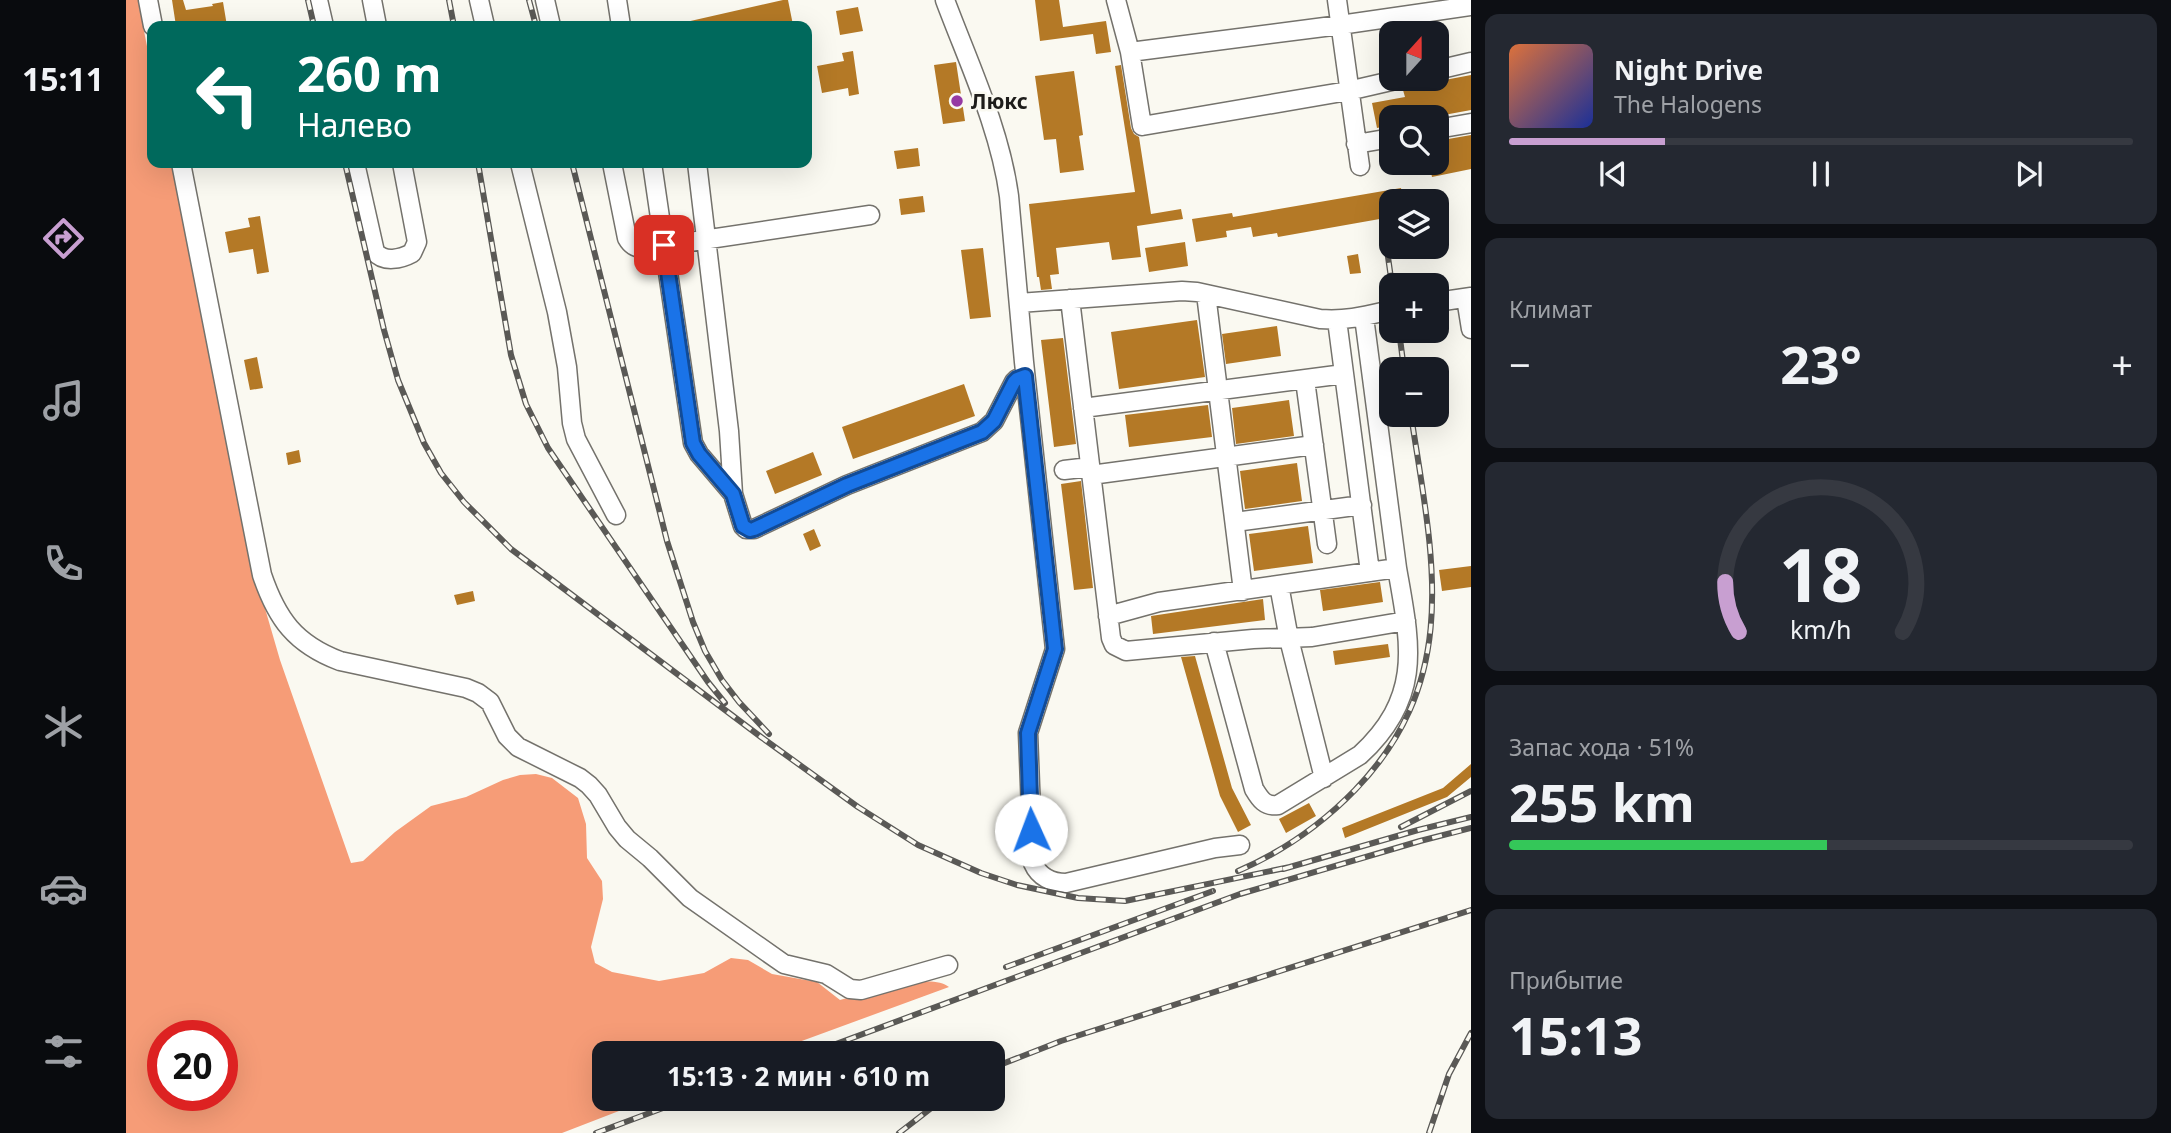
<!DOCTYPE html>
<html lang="ru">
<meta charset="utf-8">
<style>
body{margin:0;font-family:"Noto Sans",sans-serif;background:#242831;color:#f1f3f6;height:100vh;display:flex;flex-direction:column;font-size:26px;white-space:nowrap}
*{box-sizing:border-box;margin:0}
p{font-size:23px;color:#9ea1a6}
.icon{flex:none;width:38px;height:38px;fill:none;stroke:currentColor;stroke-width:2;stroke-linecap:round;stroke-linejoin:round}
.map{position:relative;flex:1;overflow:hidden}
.side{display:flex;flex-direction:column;gap:14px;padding:14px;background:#0d0f14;width:700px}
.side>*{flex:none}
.banner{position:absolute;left:21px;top:21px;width:665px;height:147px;border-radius:14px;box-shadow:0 7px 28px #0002;background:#00695c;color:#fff;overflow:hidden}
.needle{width:46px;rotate:21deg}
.tools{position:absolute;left:1253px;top:21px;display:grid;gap:14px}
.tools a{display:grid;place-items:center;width:70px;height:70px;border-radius:14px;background:#171b24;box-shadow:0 7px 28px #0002;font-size:35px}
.speed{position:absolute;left:21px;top:1020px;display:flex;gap:14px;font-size:35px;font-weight:700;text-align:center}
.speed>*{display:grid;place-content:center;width:91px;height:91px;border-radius:50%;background:#171b24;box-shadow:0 7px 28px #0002;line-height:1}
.speed .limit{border:10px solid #d22;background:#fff;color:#111}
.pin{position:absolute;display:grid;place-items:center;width:60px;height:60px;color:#fff;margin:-30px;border-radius:14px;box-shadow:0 4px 10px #0006}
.me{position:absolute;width:77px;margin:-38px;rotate:358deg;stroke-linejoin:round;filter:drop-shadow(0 0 5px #0008)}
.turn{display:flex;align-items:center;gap:24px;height:147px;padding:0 35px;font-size:32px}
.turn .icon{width:91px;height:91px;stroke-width:2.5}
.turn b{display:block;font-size:49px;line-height:60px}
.big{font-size:52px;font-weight:700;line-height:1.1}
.side .card{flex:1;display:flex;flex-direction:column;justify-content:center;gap:10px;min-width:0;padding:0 24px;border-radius:14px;background:#242831}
.side .dial{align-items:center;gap:0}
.dial svg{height:182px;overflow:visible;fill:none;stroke:#363941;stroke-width:7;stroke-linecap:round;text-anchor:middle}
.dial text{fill:#f1f3f6;stroke:none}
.song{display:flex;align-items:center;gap:21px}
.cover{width:84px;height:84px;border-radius:10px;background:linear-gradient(135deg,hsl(20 70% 55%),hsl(230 70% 35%))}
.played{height:7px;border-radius:4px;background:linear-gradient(90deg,#c89fd1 25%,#363941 25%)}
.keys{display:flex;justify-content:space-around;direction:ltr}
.heat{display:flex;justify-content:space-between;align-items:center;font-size:38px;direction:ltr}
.charge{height:10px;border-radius:5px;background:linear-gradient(90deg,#34c759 51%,#363941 0)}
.trip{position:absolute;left:466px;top:1041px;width:413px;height:70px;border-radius:14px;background:#171b24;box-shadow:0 7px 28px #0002;font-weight:700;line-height:70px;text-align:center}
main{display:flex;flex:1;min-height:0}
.tab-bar{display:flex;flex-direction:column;width:126px;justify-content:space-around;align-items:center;background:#090b0e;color:#9ea1a6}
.tab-bar .icon{width:49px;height:49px}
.tab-bar .selected{color:#c89fd1}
.tab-bar b{font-size:32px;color:#f1f3f6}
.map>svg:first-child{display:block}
.forest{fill:#f69c77;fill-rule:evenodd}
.building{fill:#b47926}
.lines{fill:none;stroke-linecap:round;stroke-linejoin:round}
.minor-casing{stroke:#74726c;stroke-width:21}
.minor{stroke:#fff;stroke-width:18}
.rail-casing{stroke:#5a5956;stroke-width:6}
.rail{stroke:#faf9f1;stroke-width:3.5;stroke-dasharray:10;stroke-linecap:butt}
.route-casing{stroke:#114b97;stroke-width:18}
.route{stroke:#1a73e8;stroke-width:12}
.poi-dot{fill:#9639a3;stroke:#faf9f1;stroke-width:2.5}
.labels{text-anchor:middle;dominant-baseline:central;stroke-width:5;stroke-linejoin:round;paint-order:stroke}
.poi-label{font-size:21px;font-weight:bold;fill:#1e1d1b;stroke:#faf9f1;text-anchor:start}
</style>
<main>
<nav class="tab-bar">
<b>15:11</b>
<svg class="icon selected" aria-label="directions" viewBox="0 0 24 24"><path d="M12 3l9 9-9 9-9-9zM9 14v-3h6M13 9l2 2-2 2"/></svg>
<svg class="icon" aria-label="music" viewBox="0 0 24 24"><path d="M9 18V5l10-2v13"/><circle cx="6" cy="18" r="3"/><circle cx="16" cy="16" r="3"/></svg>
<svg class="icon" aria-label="phone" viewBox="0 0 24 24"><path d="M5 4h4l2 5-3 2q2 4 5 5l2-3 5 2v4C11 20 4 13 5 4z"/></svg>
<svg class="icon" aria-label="climate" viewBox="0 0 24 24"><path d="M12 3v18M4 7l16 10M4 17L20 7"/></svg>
<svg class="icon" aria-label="car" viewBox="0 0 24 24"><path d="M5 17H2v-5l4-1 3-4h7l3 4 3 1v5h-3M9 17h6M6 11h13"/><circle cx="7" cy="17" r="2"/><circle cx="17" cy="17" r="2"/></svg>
<svg class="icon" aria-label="filters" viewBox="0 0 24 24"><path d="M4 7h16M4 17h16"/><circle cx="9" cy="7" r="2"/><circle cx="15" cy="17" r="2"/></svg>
</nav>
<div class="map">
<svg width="1345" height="1133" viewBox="0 0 1345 1133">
<rect width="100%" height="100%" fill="#faf9f1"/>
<path class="forest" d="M0,0H12L26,72V163H46L127,567L154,660L225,863L237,861L269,832L305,806L340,797L377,780L394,775L410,774L426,778L452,798L460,824L461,858L476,881L477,899L465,947L469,963L486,972L533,981L578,973L605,958L622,960L646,974L691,982L714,1000C738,994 804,971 823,987L643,1053L478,1054V1099H524L436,1133H0ZM37,1036H96V1096H37Z"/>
<path class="building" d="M46,0H57L60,10L87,6L86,4L97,2L101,26H50Z
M657,0H662L667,25L561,26L560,22Z
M909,0H933L937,27L980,21L985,52L970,54L967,34L914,41Z
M732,7L737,31L714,35L710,11Z
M727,51L733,94L723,96L722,88L696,93L691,66L718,61L716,53Z
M830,62L839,121L817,124L808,65Z
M995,65L1005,128L1008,134L1013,137L1025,214L1055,209L1057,219L1011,226L1015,257L986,260L983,242L930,248L933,274L924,275L926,289L915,290L913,277H911L903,204L1009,192L989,66Z
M948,71L957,135L953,136L958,170L934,173L930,139L918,140L909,76Z
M1345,75V110L1307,117H1265V125L1251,128L1246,103L1279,97L1277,90L1282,87Z
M1345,135V169L1306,177L1303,163H1311V141Z
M792,148L794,166L771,169L768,151Z
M1275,188L1277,201H1265V217L1152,237L1151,233L1127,237L1125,227L1100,231L1101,237L1070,242L1066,219L1106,213L1107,217Z
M797,196L799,212L775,215L773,199Z
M134,216L143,272L131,274L127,249L103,253L99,232L124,227L122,218Z
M1059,242L1062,266L1023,272L1019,248Z
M857,248L865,317L844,319L835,250Z
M1232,254L1235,273L1224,274L1221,256Z
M1071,320L1079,377L993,389L985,332Z
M1151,326L1155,356L1100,364L1096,334Z
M937,338L950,444L928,447L915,340Z
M131,357L137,388L124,390L118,360Z
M838,384L849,416L727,459L716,427Z
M1163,400L1168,436L1110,444L1106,408Z
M1082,405L1086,437L1003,447L999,415Z
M173,450L175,462L162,465L160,453Z
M687,452L696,475L649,494L640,471Z
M1171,463L1176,501L1119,509L1114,471Z
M955,481L967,588L948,590L935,484Z
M1182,526L1187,563L1128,571L1123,534Z
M688,529L695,546L684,551L677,534Z
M1345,566V587L1316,591L1313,570Z
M1254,582L1257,602L1197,611L1194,590Z
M347,591L349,601L331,605L328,595Z
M1137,599L1139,620L1027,634L1025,616Z
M1262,644L1264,657L1209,665L1207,651Z
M1069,656L1106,788L1125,825L1112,832L1094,796L1055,657Z
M1345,764V777L1321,797L1219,838L1216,828L1317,788Z
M1183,803L1190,816L1160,833L1153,819Z"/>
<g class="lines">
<defs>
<path id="minor" d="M22,0L27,26
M192,0L198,26
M246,0L251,26
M353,0L359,26
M419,0L425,26
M491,0L495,26
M819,0C843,64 874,129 883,196L898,362L929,649L902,733L907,863C913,877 926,883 940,883L1089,848L1114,845
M990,0L1004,52L1214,25L1345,6
M1211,0L1234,166
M1004,52L1016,126L1222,91L1274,79
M1311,70L1345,62
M1311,129L1345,123
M1230,144L1265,138
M55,163L136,575C151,619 169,644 214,661L340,688L352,693L364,702L381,736L392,747L454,778L463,785L472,795L491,827L501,839L524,858L564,898L658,964L700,974L724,989L735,990L822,965
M229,163L249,252C258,263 275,259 286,253L291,242L276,163
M394,163L431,312L441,367L446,423L450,439L490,515
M486,163L501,238C505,245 509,247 517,249L744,215
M526,163L567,443L573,454L607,494L617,526L620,529H628L721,485L856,432L868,421L888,382L891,379L899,376
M571,163L603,431L607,494
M1080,294L1117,591
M1340,298L1345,329
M944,299L985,638L988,645L1000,651L1127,639L1186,637L1280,621
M1311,302L1345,297
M893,303L1056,291L1071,292L1194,319C1221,321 1239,316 1265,310
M1211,320L1244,572
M1179,380L1201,544
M957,408L1218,374
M938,470L964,467
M965,475L1188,445
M1109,522L1236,505
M1153,585L1163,639L1198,778
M982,616L1033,602L1271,568L1238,317
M1088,642L1128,789C1134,799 1139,807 1152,805L1234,755C1298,696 1284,643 1271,568"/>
</defs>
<use href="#minor" class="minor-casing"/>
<use href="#minor" class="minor"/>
<defs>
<path id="rail" d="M182,0L188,26
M323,0L328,26
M403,0L410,26
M219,163L258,330L272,380L298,443L315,473L338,502L385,549L635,737L732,807L792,845L855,873L891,885L952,898L999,901L1164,867
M352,163L385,355L400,404L422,448L582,682L599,703
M446,163L541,541L567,622L579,651L596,680L613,702L643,734
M1260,243L1266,285
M1273,331L1278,369
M1275,827L1345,791
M1157,869L1292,830L1345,817
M1112,871C1156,852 1195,825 1229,790C1338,677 1306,554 1285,415
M880,967L1087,891
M683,1054L1114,894L1294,841L1345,828
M866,1068L935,1041L1345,910
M470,1133L561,1099
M773,1133L817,1099
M1303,1133L1323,1074L1345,1033"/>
</defs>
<use href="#rail" class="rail-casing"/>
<use href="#rail" class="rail"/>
</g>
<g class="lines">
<defs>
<path id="route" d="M538,245L567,443L573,454L607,494L617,526L624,530L628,529L721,485L856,432L868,421L888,382L891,379L899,376L929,649L902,733L905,830"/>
</defs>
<use href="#route" class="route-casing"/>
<use href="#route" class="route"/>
</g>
<circle class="poi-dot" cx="831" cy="101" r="7"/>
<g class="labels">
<g class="poi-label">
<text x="845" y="101">Люкс</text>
</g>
</g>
</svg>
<div class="tools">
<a><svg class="needle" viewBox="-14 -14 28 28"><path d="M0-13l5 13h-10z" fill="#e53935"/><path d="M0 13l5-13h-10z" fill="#9ea1a6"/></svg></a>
<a><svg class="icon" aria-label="search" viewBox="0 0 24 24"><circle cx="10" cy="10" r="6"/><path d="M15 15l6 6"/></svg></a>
<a><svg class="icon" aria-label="layers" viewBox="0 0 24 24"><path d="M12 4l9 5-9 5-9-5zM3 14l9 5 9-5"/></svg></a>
<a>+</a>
<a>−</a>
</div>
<div class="speed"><div class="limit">20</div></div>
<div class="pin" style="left:538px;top:245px;background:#d93025"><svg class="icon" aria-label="arrive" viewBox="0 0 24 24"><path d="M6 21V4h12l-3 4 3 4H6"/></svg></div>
<svg class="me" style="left:905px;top:830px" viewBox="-20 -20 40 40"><circle r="19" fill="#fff"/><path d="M0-13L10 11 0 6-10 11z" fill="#1a73e8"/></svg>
<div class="trip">15:13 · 2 мин · 610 m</div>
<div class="banner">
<div class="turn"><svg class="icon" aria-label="left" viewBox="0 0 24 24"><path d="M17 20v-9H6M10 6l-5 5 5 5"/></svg><div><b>260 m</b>Налево</div></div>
</div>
</div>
<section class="side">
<div class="card">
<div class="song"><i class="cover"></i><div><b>Night Drive</b><p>The Halogens</p></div></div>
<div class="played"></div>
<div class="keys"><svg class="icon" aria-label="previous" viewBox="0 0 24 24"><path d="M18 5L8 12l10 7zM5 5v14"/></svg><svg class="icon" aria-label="pause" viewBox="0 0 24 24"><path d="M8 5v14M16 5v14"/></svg><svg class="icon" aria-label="next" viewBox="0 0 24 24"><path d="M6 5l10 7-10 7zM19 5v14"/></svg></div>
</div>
<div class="card"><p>Климат</p>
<div class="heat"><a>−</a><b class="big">23°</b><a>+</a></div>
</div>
<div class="card dial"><svg viewBox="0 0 100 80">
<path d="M14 69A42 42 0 1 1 86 69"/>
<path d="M14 69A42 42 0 0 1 8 47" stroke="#c89fd1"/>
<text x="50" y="56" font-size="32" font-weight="700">18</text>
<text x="50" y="72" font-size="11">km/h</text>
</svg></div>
<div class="card"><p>Запас хода · 51%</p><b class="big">255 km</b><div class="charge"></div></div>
<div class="card"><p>Прибытие</p><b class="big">15:13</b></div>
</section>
</main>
